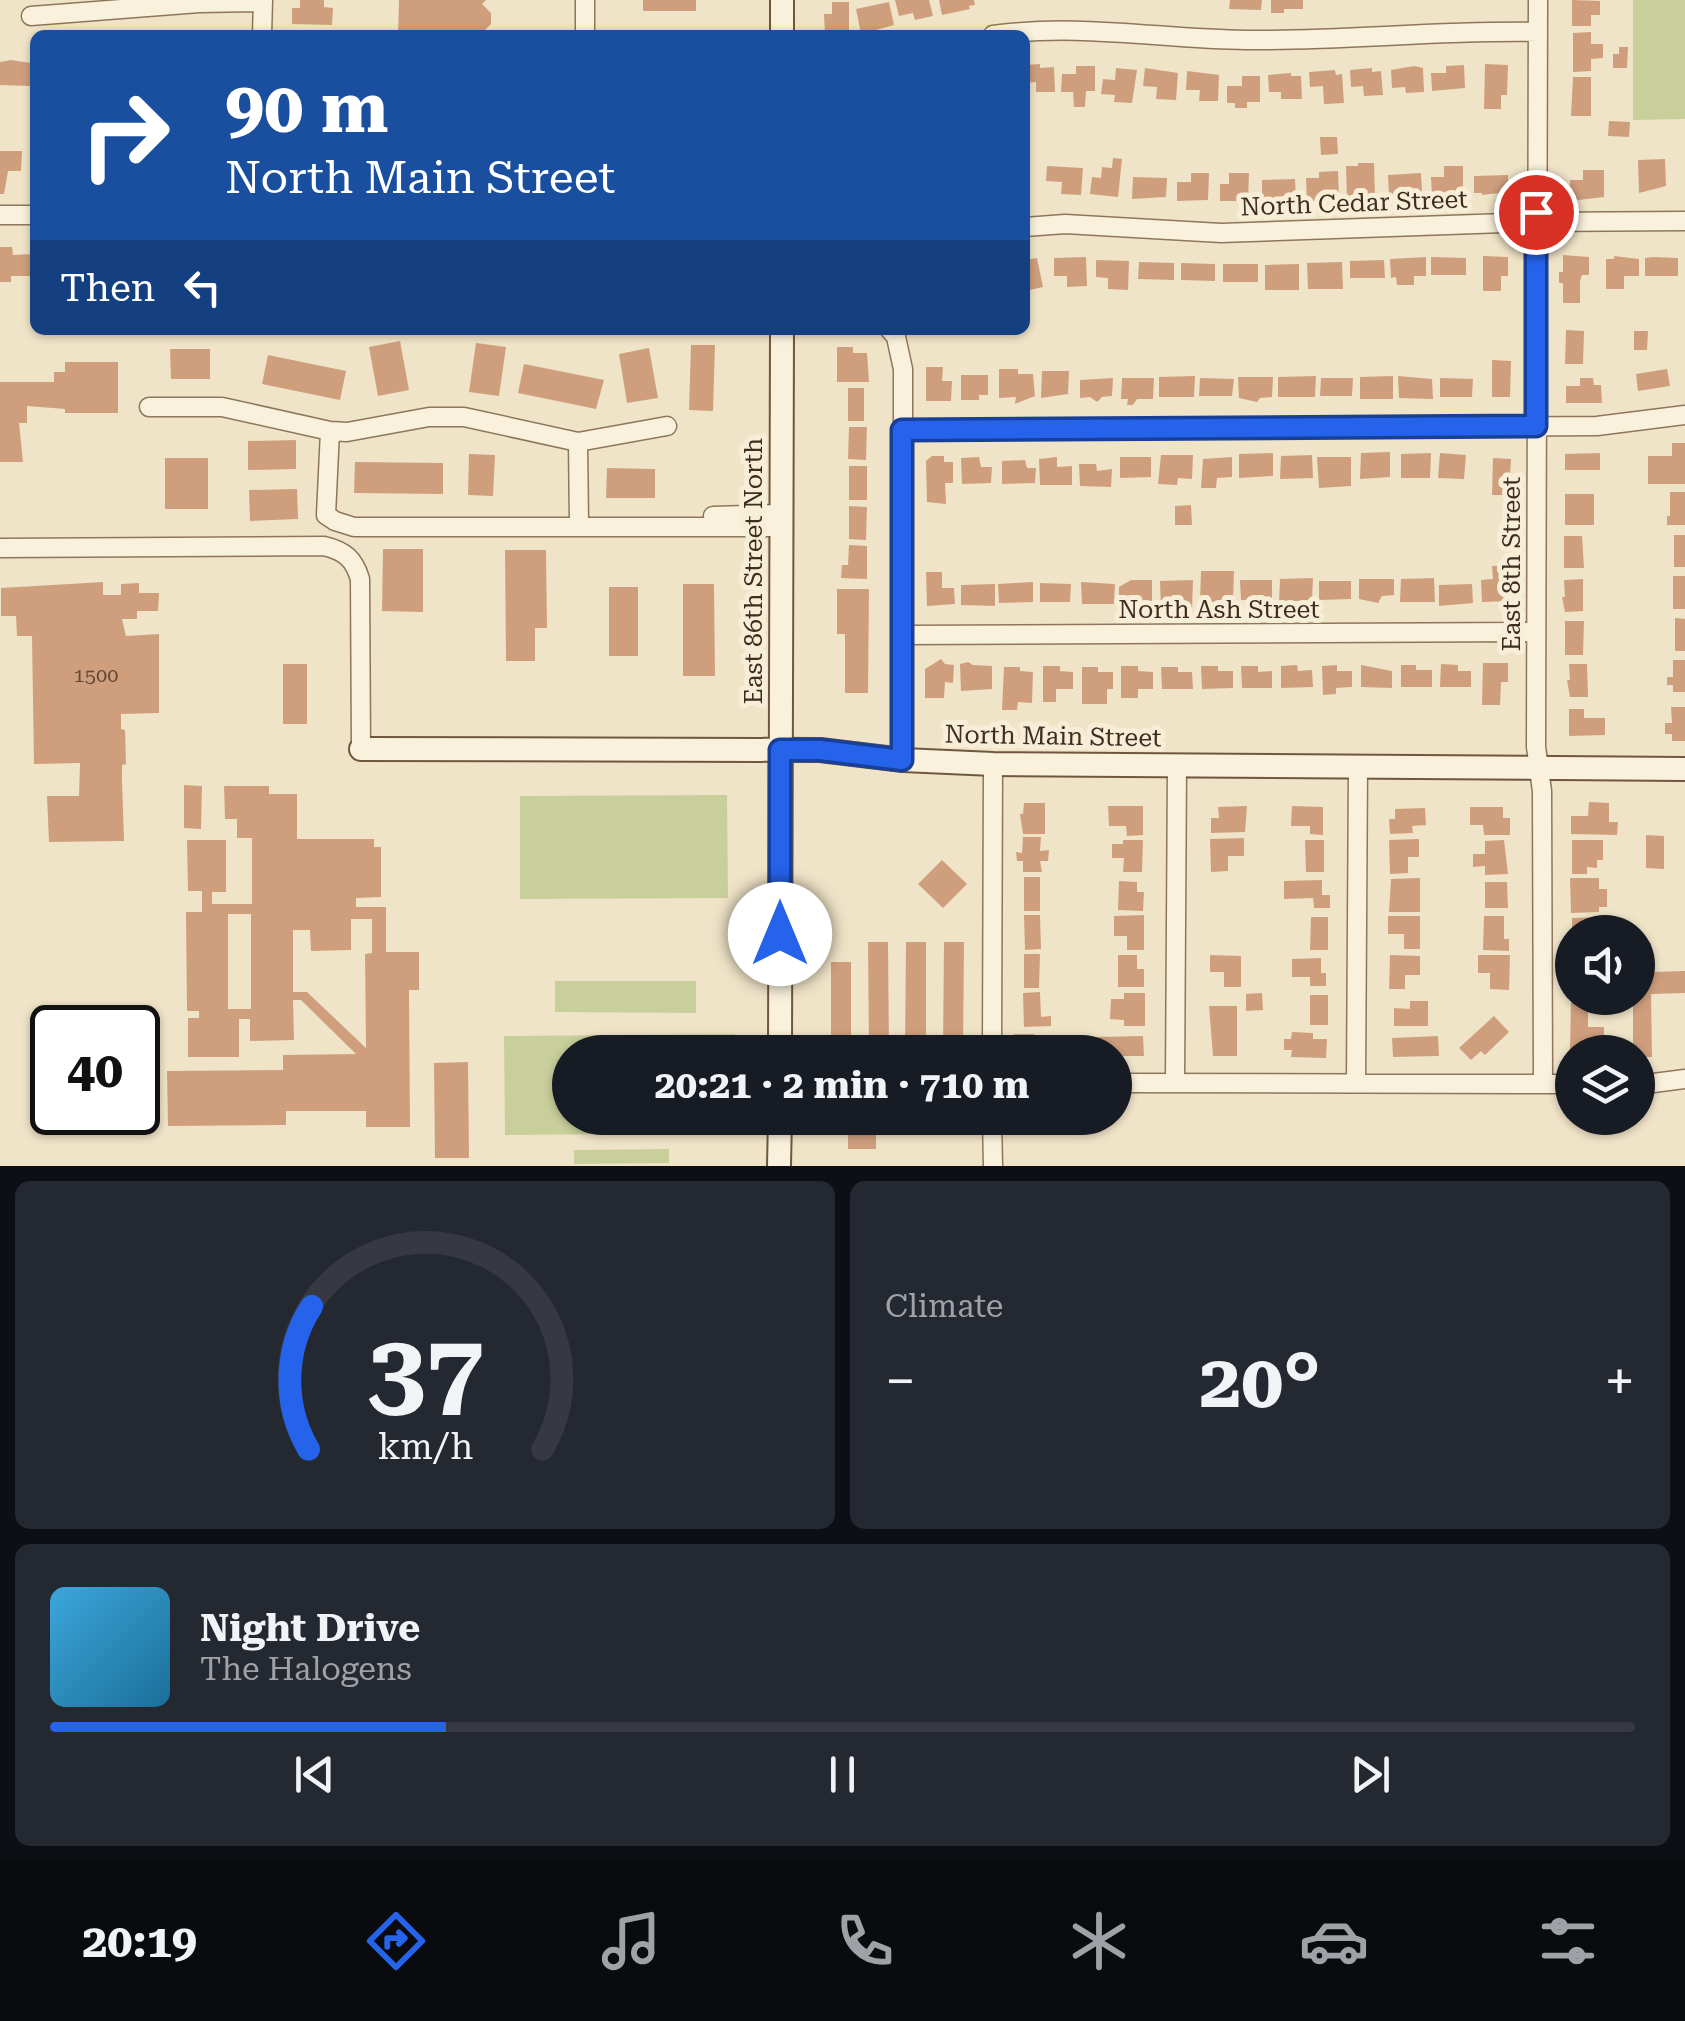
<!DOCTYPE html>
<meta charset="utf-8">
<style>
body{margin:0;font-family:"Roboto Serif",serif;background:#242831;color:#f1f3f6;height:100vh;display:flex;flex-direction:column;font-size:38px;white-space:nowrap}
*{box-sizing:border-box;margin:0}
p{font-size:32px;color:#9ea1a6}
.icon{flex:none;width:55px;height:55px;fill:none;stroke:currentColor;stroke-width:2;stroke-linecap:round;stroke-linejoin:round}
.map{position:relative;height:1166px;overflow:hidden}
.panel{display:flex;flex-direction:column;gap:15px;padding:15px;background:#0d0f14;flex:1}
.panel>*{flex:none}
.hud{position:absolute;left:30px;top:30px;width:1000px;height:305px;border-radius:15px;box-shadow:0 2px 8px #0004;background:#1a4fa0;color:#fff;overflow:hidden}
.buttons{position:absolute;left:1555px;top:915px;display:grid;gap:20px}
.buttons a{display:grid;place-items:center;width:100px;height:100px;border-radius:50%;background:#171b24;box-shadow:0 2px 8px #0004;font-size:50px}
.speed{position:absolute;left:30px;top:1005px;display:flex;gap:20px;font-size:50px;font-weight:700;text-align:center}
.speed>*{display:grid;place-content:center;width:130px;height:130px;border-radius:50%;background:#171b24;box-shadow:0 2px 8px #0004;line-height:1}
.speed .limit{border:5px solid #111;border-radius:15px;background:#fff;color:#111}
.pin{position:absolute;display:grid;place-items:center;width:85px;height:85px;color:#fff;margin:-42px;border:5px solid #fff;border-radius:50%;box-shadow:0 2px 10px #0007}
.me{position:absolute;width:110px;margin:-55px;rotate:0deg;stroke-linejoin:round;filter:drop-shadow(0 0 8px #0008)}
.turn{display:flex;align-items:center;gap:35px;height:210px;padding:0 30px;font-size:45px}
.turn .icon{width:130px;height:130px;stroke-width:2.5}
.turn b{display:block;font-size:70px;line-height:85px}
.then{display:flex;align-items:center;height:95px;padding:0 30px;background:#0003;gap:20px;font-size:38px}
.big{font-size:75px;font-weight:700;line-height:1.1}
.panel .widget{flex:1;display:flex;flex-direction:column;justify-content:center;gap:15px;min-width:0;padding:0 35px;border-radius:15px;background:#242831}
.panel .dial{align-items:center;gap:0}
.dial svg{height:260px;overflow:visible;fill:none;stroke:#363941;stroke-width:7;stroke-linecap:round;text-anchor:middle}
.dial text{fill:#f1f3f6;stroke:none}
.song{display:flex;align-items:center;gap:30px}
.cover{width:120px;height:120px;border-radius:15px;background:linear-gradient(135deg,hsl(200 70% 55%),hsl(200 70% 35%))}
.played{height:10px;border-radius:5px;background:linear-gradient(90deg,#2563eb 25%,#363941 25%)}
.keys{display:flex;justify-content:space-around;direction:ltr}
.heat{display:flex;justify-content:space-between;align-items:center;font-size:55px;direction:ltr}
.panel .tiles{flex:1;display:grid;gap:15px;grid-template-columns:1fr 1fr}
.widget:last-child{grid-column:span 2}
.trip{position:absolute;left:552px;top:1035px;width:580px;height:100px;border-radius:50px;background:#171b24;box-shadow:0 2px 8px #0004;font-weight:700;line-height:100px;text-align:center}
.dock{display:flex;height:160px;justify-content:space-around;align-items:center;background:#090b0e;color:#9ea1a6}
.dock .icon{width:70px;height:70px}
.dock .current{color:#2563eb}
.dock b{font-size:45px;color:#f1f3f6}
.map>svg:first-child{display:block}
.green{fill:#c9cf9b}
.building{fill:#cf9f7d;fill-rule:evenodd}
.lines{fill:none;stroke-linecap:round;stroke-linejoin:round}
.street-casing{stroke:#8d765c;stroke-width:21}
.secondary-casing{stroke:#6f573f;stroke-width:26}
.street{stroke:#faf1dc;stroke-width:18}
.secondary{stroke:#faf1dc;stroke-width:22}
.route-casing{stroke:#184099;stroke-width:25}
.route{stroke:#2563eb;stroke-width:18}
.labels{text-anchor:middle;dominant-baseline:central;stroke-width:10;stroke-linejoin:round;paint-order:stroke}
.number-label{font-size:20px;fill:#624a37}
.street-label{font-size:25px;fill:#3d2e20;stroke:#f7eed8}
</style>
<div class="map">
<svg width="1685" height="1166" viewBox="0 0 1685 1166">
<rect width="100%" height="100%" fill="#f0e4c8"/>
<path class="green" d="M1633,0H1685V119L1633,120Z
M727,795L728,898L520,899V796Z
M555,981H696V1013L555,1012Z
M735,1034V1052H570V1118H736V1133L505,1135L504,1036Z
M669,1149V1163L574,1164V1150Z"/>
<path class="building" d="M300,0H324V7L333,8L332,25L292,24V8H300Z
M399,0H486L482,4L491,13V24L480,35H398Z
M643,0H696V11H643Z
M895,0H929L933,16L915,20L913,13L899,16Z
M939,0H974L975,5L969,6L970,9L942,15Z
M1230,0H1262L1261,10L1229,9Z
M1271,0H1303V9H1284V13H1271Z
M1572,0L1600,1V15H1591V26H1572Z
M832,2H849V33L825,35L824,14H832Z
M889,2L894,25L861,34L856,9Z
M1591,32V44H1603V58L1591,59V71L1573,72V33Z
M1619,47H1628L1627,68H1613V54H1619Z
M11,60L31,63L30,86L0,85V62Z
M1040,64V68L1054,67L1055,92H1036V82L1025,83V65Z
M1485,64L1508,65L1507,95H1501V109H1484Z
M1464,65L1465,88L1432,91L1431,73H1446V66Z
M1076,66H1095V91H1086L1085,107H1074L1073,92H1061L1062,74H1076Z
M1414,66L1423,68L1424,92L1406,93L1405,87L1392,88L1391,70Z
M1116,68L1137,70L1132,103L1114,102L1115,95L1101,94L1103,79L1115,80Z
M1145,68L1178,73L1176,100L1156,99L1157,87L1143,86Z
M1372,68V72L1381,71L1383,95L1364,96L1363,86L1351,87L1350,70Z
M1335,70L1336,75L1342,74L1344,103L1324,104L1323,86L1310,87L1309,72Z
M1187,71L1219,75L1218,101H1199L1200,90H1186Z
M1291,73V76H1301L1302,99H1281V92H1269L1268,75Z
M1242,76H1260V102H1247V108H1235V103H1227V86H1242Z
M1573,77H1591V116H1571Z
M1609,121L1630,122L1629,137L1608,136Z
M1320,137H1337L1338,154L1321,155Z
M0,151H22L21,171H8L4,194H0Z
M1113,158L1122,159L1118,197L1090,194L1092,177L1101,178L1102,167L1112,168Z
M1665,159L1666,186L1639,193L1638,160Z
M1358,163H1374L1375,197L1347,198L1346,166H1358Z
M1047,166L1083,168L1081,195L1061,194L1062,182L1046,181Z
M1444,166H1463V193L1432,196L1431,177H1444Z
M1583,170H1604V197L1570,201V180H1583Z
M1338,171L1339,197L1307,202L1306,178H1319V172Z
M1191,173H1209L1208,200L1177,201V182H1191Z
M1229,173H1249L1248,201H1220V184H1229Z
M1421,173L1422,192L1389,197L1388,175Z
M1508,175V192L1482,195V193H1474V176Z
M1133,177L1167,178L1166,197L1132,199Z
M1295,179L1296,198L1262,202V180Z
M0,247H12L13,255L32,254V276H11V282H0Z
M1563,255L1589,257V275H1582L1580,281V303H1563V283H1559V272H1563Z
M1483,256L1508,257V276H1501V291H1483Z
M1614,256L1639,259V276H1624V289H1606V259H1614Z
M1086,257L1087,286L1067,287V276H1054V258Z
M1426,257V276H1414V285H1397L1396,277L1391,278L1390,259Z
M1431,257L1466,258V275H1431Z
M1653,257L1678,258V276H1645V258Z
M1037,258L1043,287L1025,291V260Z
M1096,260L1129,261L1128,290L1108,289V278L1096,277Z
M1384,260L1385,278H1350V261Z
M1139,262L1174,263V280L1138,279Z
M1342,262L1343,289H1308L1307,263Z
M1181,263L1215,264V281L1181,280Z
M1223,264H1258V282H1223Z
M1299,264V290H1265V265Z
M1566,330L1584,331L1583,364H1565Z
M1634,331H1648L1647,350H1634Z
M400,341L409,390L378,396L369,347Z
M476,343L506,347L499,396L469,392Z
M691,345H715L713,411L689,410Z
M837,347H853V353H867L869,382H837Z
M649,348L658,398L627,403L619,354Z
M170,349H210V379H171Z
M268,355L346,371L340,400L262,384Z
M1492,360L1511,361L1510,397H1492Z
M65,362H118V413H65V409L27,406V423H19L23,462H0V382H54V372H65Z
M524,364L604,380L596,409L518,393Z
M926,367H943L942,381H952L951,401H926Z
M999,369H1018V374H1033L1035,396L1015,404L1016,397L999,398Z
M1667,369L1670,386L1638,391L1636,374Z
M1042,371H1069L1068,394L1041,398Z
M961,375H988V395H979V400H961Z
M1195,376L1194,397H1159V377Z
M1316,376L1315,397H1278V377Z
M1393,376V399H1360V377Z
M1398,376L1432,379L1433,399L1399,398Z
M1238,377H1273L1272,397L1260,398L1257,402L1239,398Z
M1113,378L1112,396L1102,397L1097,402L1090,397L1080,398V380Z
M1122,378H1154L1153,399H1137L1133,405H1127L1128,399H1121Z
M1200,378L1234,379L1232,396H1199Z
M1321,378H1353L1352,396H1320Z
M1440,378L1473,379L1472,397H1440Z
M1580,378H1593L1594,385H1601L1602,403H1566V386H1580Z
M848,388H864V421H848Z
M849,427H867L866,460L848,459Z
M296,440V469L248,470V441Z
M1672,443H1685V484H1648V456H1672Z
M1390,452V477L1360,479L1361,453Z
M1273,453V476L1239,478V454Z
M1431,453L1430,478H1401V454Z
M1440,453L1466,455L1464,479L1438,478Z
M1600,453V470H1565V454Z
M469,454L495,455L493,496L468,495Z
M1161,455H1193L1192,479L1178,478L1177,485L1158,484Z
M1312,455L1313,478L1280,479L1281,456Z
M932,456H944V462H953V483H945L946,504L927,502L926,461Z
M979,457L981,467H992L991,483L962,484L961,458Z
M1057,457V467L1072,466V485H1040L1039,459Z
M1120,457H1151V477L1120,478Z
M1232,457V477L1217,478L1216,488H1201L1203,459Z
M1317,457H1351V486L1319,488Z
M165,458H208V509H165Z
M1493,458L1511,459L1509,495H1492Z
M1025,460L1027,468H1036L1035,483L1002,484V461Z
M355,462L443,463V494L354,493Z
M1079,464H1096L1097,471L1112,469L1111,487L1080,486Z
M849,466H867V500H849Z
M607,468L655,469V498H606Z
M297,489L298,519L250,521L249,490Z
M1670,492H1685V525H1667V516H1670Z
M1565,494H1594V525H1565Z
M1191,505L1192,525H1175V506Z
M849,506L867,507L866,540L849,539Z
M1674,535H1685V567H1674Z
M1564,536H1582L1584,568H1564Z
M849,545L867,546V579L841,578L842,565H848Z
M383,549H423V612L382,611Z
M505,550H546L547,628H535V661H506Z
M1509,565L1510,601L1482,602L1481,580L1493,579L1492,566Z
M1201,571H1234L1233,603L1200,602Z
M926,572H942V588H954L955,604L927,606Z
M1673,576H1685V609H1673Z
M1313,578L1312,600L1279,602L1280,579Z
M1434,578L1435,602H1400L1401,579Z
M1359,579H1394V595L1382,596L1378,603L1359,599Z
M1583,579V611L1565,612L1562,597H1565L1564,580Z
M1131,580H1152V604L1119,605V587Z
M1193,580L1192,609H1161L1160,581Z
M1240,580H1272V600H1241Z
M1319,581H1351V599L1319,600Z
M103,582V595H121V584L139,583V593H159L158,611H137V619H122L126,636L159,634V713L121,714V729L125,730L126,764L122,765V779L124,841L49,842L47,796H79L80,763L34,764L32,636H17L16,616H1V588Z
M1033,582V602L999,603L998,584Z
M1081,582L1115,584L1114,604H1082Z
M1040,583L1071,584L1070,602H1040Z
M683,584H714L715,676H683Z
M995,584V606L961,605V585Z
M1472,584L1473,603L1439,606V585Z
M609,587H638V656H609Z
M837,589H869L868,693H845V634H837Z
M1675,618L1685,619V651H1675Z
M1565,621H1584L1583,655H1565Z
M941,659L945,664L954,665L953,683L945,682L944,698H925V669Z
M1673,660H1685V692H1673V685H1667V677H1673Z
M968,662L973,665L992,666V689L961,691L960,664Z
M1483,663H1508V682H1501L1500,705H1482Z
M283,664H307V724H283Z
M1441,664L1458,665V671H1471V687H1440Z
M1569,664H1587L1588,697H1570L1567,680H1570Z
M1297,665L1298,671L1312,670L1313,687L1281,688V666Z
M1337,665V671H1352V687L1336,688V694L1323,695L1322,666Z
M1361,665L1392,671V688L1361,687Z
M1401,665H1416V670H1432V687H1401Z
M1043,666H1060V671L1073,672V689H1056V702H1043Z
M1121,666H1138V671L1153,672V689H1138V698H1121Z
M1201,666H1218V671H1233V688L1202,689Z
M1241,666H1258V672L1272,671V688H1242Z
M1004,667H1020V671L1033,672L1032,703L1018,702L1017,710H1002Z
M1082,667H1098V672H1113V689H1107V704H1082Z
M1161,667H1178V672H1192L1193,689H1162Z
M1671,707H1685V741H1672V734H1665V723H1672Z
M1569,709H1584V718H1605V735L1569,736Z
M184,785L202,786L201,829L184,828Z
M224,786H269V794H297V839H374V847H381V897L356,898V907H386V952H419V990H409L410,1127H366V1111H286V1125L168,1126L167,1071L283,1070V1055L356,1054L301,1000H293L294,1040L250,1041V1019H239V1057H188V1018H199V1011H187L186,912H202V891H188L187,840H226V892H212V904H252V838H237V819H225ZM228,914H251V1009H228ZM351,919H372V953L365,954L366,1048L307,992H293V930H310L311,951L351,950Z
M1589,802L1609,803V822H1618L1617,835L1571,834V816H1588Z
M1024,803H1045V834H1023L1020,814H1023Z
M1108,806H1143V835L1127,836L1126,826H1109Z
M1247,806L1245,832L1211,833V818H1219L1218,807Z
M1292,806L1323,807V835L1310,834V826H1291Z
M1470,807H1503V818H1510V835H1484L1483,825H1470Z
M1425,808L1426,825L1412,826L1413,833L1390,834L1389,819H1395V809Z
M1646,835L1664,836V869L1646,868Z
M1023,837H1041L1040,851L1049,850L1048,861H1040L1042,872H1023V861H1017L1016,852L1022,853Z
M1244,838V856H1228V871L1211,872L1210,839Z
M1419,839V857H1408V873L1390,874L1389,840Z
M1123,840H1143L1142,872H1123L1124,858H1112V844H1123Z
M1305,840H1324V872H1306Z
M1504,840L1508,874L1485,875V866L1473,867V854H1485V841Z
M1572,840H1603V860H1597V868L1587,867V874H1572Z
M942,860L967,884L943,908L918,884Z
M1024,877H1040V911H1024Z
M1420,878V912H1389L1391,879Z
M1570,878H1599V889H1607V907H1599V912L1571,913Z
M1322,880V895H1330V908H1314L1313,898L1284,899V881Z
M1119,881L1137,882V892H1144L1143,911L1118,910Z
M1485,882H1507L1508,908H1485Z
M1024,915H1040L1041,949L1025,950Z
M1144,915V950H1127V936H1114V916Z
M1388,916H1420V949H1404V934H1388Z
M1484,916H1504V939H1509V951L1483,950Z
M1311,917H1328V950H1310Z
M1603,917V928H1596V932H1572V918Z
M868,942H888L889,1052H869Z
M906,942H926V1052H905Z
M944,942H964L963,1052H943Z
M1638,943H1651L1652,963H1638Z
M1024,954H1040L1039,988H1024Z
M1118,955H1137V969H1144V987H1118Z
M1210,955L1241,956V987H1224V972H1210Z
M1390,955L1420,956V975H1405V989H1389Z
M1478,955H1510L1509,990L1490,989V973H1478Z
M1321,958V973H1326V986H1310V977H1292V959Z
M831,962H851V1052H831Z
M1638,970H1644V977H1652V972L1685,971V993L1651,994L1652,1057H1638V1052H1633V998H1638Z
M1040,992L1041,1017L1051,1016V1026L1024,1027L1023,993Z
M1124,993H1145V1026H1124V1020L1110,1019L1111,999H1124Z
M1262,993L1263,1010L1246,1011V994Z
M1310,995H1328V1025H1310Z
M1571,1000H1588V1027H1604V1052H1570Z
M1410,1001H1428V1026H1394V1008L1410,1009Z
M1209,1006H1237V1056H1213Z
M1494,1016L1509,1032L1485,1055L1481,1051L1471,1060L1459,1048Z
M1292,1032L1313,1033V1039H1327L1326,1058L1291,1057L1292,1050H1284V1039H1291Z
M1014,1034H1034L1033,1041H1059V1052H1013Z
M1143,1036L1144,1056H1115V1052H1098V1037Z
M1438,1036L1439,1056L1393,1057L1392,1038Z
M468,1062L469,1158H435L434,1063Z
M876,1128V1149H848V1129Z"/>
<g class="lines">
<defs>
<path id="street" d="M585,0V35
M1538,0L1536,747L1542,791L1543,1084
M31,16L199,3L263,2
M262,35L263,0
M993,35C1078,23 1161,39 1246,40C1343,41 1440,30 1538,32
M0,215H35
M1025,227L1065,224L1221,233L1536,222L1685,221
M890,330L896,337L903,369V760
M149,407H222L330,431L347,432L429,417H464L578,442L667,426
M902,430L1597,426L1685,415
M330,431L326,515L335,521L354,527H781
M578,442L579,524
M713,516L781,514
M0,548L324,546C345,551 354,559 360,579L361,749
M903,635L1536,632
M992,1052L993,764
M1175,1082L1177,765
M1115,1083L1572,1084
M1356,1083L1358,766
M1638,1085L1685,1079
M992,1118L993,1166"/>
<path id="secondary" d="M782,35V0
M361,749L820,750L903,760L993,764L1685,769
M780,1052L782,330
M779,1166L780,1118"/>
</defs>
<use href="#street" class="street-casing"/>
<use href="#secondary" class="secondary-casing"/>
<use href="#street" class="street"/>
<use href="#secondary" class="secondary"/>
</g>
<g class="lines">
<defs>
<path id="route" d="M780,934V750H820L902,760V430L1536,426V212"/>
</defs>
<use href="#route" class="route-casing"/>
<use href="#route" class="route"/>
</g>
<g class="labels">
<g class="number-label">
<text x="96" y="675">1500</text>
</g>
<g class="street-label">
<text transform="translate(1354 203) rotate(-2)">North Cedar Street</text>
<text transform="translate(1511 564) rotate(-90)">East 8th Street</text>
<text transform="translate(753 571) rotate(-90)">East 86th Street North</text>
<text x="1219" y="609">North Ash Street</text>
<text transform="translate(1053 736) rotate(1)">North Main Street</text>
</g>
</g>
</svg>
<div class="buttons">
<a><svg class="icon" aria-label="sound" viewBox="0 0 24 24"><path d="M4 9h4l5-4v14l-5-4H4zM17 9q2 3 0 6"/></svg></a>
<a><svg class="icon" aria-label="layers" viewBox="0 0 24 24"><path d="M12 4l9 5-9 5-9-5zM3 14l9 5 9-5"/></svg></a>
</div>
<div class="speed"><div class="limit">40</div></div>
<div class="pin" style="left:1536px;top:212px;background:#d93025"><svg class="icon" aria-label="arrive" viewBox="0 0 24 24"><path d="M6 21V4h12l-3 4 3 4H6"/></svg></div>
<svg class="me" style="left:780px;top:934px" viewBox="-20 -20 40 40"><circle r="19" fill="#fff"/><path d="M0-13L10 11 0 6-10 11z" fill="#2563eb"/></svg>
<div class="trip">20:21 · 2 min · 710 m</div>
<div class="hud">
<div class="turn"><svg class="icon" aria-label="right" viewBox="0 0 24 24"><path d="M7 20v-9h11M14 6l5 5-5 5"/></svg><div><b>90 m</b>North Main Street</div></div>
<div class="then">Then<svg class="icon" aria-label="left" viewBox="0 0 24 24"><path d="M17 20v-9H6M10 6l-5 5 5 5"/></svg></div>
</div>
</div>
<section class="panel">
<div class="tiles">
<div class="widget dial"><svg viewBox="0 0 100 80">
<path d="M14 69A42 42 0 1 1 86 69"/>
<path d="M14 69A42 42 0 0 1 15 25" stroke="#2563eb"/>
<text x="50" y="56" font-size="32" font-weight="700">37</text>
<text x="50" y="72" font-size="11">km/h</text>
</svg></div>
<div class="widget"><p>Climate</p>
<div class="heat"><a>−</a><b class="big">20°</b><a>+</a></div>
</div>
<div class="widget">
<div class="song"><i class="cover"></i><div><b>Night Drive</b><p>The Halogens</p></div></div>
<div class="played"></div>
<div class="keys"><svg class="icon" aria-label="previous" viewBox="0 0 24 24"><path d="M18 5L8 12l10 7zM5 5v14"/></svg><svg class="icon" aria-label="pause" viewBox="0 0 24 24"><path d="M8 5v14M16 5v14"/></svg><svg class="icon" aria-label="next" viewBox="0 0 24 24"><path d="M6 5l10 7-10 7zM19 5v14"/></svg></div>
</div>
</div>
</section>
<nav class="dock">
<b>20:19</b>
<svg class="icon current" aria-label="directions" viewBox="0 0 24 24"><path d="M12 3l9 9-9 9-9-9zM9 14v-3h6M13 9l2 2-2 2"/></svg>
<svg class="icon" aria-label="music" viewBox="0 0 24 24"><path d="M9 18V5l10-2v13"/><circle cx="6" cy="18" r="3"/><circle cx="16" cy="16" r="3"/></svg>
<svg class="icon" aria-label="phone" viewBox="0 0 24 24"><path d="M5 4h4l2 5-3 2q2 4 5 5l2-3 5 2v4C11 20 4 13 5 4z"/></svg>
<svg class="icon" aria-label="climate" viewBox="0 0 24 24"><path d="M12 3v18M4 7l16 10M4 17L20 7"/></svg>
<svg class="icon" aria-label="car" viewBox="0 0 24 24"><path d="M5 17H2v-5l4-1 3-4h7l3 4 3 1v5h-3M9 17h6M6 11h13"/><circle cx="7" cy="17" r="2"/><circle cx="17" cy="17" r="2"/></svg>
<svg class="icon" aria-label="filters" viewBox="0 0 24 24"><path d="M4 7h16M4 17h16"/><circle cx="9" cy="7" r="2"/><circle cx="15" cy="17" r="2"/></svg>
</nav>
